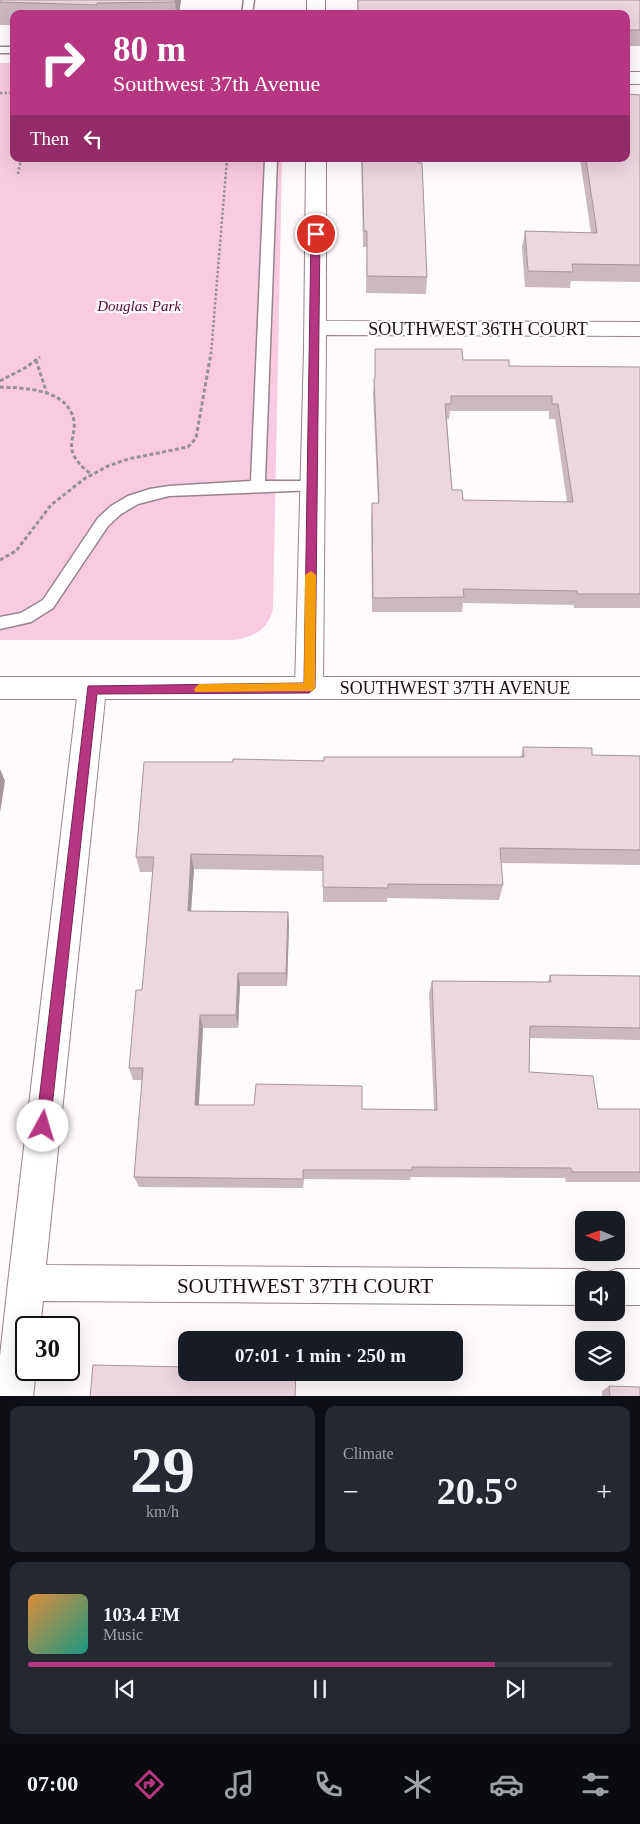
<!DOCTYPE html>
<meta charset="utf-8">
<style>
body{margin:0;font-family:"Times New Roman",serif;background:#242831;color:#f1f3f6;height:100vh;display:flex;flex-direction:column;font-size:19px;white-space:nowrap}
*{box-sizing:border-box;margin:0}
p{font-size:16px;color:#9ea1a6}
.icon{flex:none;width:28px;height:28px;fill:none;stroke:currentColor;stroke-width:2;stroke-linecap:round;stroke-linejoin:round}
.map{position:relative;height:1396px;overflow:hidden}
.side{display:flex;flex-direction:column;gap:10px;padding:10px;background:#0d0f14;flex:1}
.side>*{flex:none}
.guide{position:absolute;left:10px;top:10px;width:620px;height:152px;border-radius:10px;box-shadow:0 5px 20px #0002;background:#b73681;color:#fff;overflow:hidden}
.needle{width:32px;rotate:272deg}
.buttons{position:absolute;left:575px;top:1211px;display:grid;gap:10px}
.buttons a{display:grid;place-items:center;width:50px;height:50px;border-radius:10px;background:#171b24;box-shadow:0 5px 20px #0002;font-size:25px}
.speed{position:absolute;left:15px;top:1316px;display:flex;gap:10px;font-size:25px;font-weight:700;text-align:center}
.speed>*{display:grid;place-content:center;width:65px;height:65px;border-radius:50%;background:#171b24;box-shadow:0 5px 20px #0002;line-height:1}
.speed .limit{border:2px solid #111;border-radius:8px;background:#fff;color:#111}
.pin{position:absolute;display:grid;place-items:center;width:42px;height:42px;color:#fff;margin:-21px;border:2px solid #fff;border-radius:50%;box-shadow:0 1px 5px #0007}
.me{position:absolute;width:55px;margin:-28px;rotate:6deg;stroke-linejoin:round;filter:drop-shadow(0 0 4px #0008)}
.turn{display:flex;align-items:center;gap:18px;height:105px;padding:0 20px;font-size:22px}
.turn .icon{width:65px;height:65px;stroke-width:2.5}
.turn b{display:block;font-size:35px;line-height:42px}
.then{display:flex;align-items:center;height:48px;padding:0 20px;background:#0003;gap:10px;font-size:19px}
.big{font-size:38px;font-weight:600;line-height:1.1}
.side .widget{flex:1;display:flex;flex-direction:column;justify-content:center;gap:8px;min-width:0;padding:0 18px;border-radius:10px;background:#242831}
.side .dial{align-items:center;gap:0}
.dial b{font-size:65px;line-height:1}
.song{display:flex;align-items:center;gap:15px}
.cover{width:60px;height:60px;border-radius:8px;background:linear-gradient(135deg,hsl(30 70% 55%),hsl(170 70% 35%))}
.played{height:5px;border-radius:2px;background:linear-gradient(90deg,#b73681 80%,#363941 80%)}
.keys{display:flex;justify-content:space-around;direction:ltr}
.heat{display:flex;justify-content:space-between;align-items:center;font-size:28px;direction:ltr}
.side .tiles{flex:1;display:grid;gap:10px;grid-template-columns:1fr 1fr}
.widget:last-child{grid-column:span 2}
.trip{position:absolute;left:178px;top:1331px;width:285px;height:50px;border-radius:10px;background:#171b24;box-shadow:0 5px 20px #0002;font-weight:600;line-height:50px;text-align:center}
.dock{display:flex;height:80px;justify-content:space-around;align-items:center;background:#090b0e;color:#9ea1a6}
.dock .icon{width:35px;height:35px}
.dock .current{color:#b73681}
.dock b{font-size:22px;color:#f1f3f6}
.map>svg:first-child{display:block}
.green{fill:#f9cbe0}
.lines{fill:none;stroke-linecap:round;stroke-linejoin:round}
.lane-casing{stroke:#98848d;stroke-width:3}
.street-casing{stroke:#98848d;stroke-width:2}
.secondary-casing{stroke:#98848d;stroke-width:2}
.path-far2{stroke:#979194;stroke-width:2.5;stroke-dasharray:2.5 2;stroke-linecap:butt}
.path-far1{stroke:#979194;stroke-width:3;stroke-dasharray:4 2.5;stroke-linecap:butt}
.path{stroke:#979194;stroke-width:4;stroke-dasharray:4.5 3;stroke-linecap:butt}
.lane{fill:#fff;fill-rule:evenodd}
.street{fill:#fff;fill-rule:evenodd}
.secondary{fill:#fff;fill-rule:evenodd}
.wall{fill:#cbb8c1;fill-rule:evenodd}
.shaded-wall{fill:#a5969d}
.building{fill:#ecd6e0;stroke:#a5969d;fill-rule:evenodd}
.route{fill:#b73681;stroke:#772354}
.slow{fill:#f59e0b}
.labels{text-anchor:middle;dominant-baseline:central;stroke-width:4.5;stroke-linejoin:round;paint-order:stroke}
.far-park-label{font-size:15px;font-style:italic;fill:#570939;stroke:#fffafc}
.street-label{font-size:18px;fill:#181114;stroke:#fffafc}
.near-street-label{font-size:21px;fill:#181114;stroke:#fffafc}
</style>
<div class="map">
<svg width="640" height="1397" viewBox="0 0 640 1397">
<rect width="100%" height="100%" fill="#fffafc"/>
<path class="green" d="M0,63H14V159H282L273,609C268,630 254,637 233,640H0Z"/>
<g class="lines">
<defs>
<path id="lane" d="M244,0H254L252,14H242Z
M0,47H14V53H0Z
M265,159H277L265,481H312L317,482L319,486L317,490L169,496L138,504L121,514L108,526L53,608L31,622L0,629V617L21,613L43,600L98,518L111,506L128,496L150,489L169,486L251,481Z"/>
<path id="street" d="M307,0H325V14H307Z
M626,72H640V84H626Z
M306,159H326V321L640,322V336L326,335L323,688L319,696L309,699L299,696L295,688L304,350Z
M92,678L102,681L106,689L46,1265L584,1269L597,1274L599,1280H584V1305L43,1301L40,1328H26V1370H36L33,1397H0V1356L8,1283L78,689L82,681Z
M616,1269H640V1305H616V1280H601L603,1274Z"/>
<path id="secondary" d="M0,677H640V699H0Z"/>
</defs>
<use href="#lane" class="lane-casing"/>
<use href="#street" class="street-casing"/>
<use href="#secondary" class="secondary-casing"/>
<path class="path-far2" d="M0,93H12
M18,174L21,159
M211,354L227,159"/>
<path class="path-far1" d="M36,360L47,394
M0,381L25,368L40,357
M0,387C26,388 68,389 74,421C75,428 73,434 72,441C69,456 81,466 92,475
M0,560L16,551L51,505L84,479L108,466L128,459L188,447L196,438L211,353"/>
<path class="path" d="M69,1349L76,1353"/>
<use href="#lane" class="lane"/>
<use href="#street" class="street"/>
<use href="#secondary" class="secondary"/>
</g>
<path class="wall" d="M0,0H181L179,14H14V25H0Z
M357,0H640V46H626V14H357Z
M640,95V282L571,281L570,288L525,287L522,248L525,231L591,233L580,159H626Z
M361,159H418L427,277L426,294L366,293L367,247H363Z
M375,349L509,366L640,367V608H574V605L463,603L462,612H372L371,518L372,503H378L373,394L374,379H375ZM450,411H549V419H555L567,502L463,500L452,490L447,419H449Z
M523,747L592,755L640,756V868V865L501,863L503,885L499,900L387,898V902H323V871L194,869L191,911L288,912L289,926L287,986H240L238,1028H203L199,1105L362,1109L434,1110L429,994L432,981L548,982L550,975L640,976V1040L530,1038L529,1072L598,1109H640V1182H566L565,1178L411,1177L410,1180L304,1179L303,1188L139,1187L134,1177L142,1080H133L129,1068L142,990L153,872H140L136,857L233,762L521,757Z
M609,1386L640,1397H602V1391Z"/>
<path class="shaded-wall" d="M175,0H181L179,14H176Z
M0,769L5,781L0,813Z
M191,854L194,869L190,925L188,911Z
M288,912L289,926L287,986L286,973Z
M238,973L240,986L238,1028L236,1015Z
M200,1015L203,1028L198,1116L195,1105Z"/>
<path class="building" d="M0,0H175V2L97,3V5L0,2Z
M358,0H640V30H626V14H358Z
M626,94L640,95V265L572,264L573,272L528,271L525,231L597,233L586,159H626Z
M362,159H418V163H422L427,277L367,276V231H364Z
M375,349H462L463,360H509V366L640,367V594H578L577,591L463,589L464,597L373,598L372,503H379L374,379H375ZM451,396H552V404H558L573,502L463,500L462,490H452L445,404H451Z
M523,747L592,748V755L640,756V850L500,848L503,885L388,884V888L323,887V856L191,854L188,911L288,912L286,973H238L236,1015H200L195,1105H254L256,1084L362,1086V1109L437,1110L432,981L551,982L550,975L640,976V1028L530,1026L529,1072L593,1076L598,1109H640V1172H572L571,1168L412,1167V1170H303V1179L134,1177L143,1068H129L136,990H142L154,857H136L144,762H233V759L324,761V757H524Z
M93,1365L186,1367V1372H296L295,1397H90Z
M609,1386L640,1387V1397H610Z"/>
<path class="route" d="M316,231L320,234L315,688L309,693L97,694L50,1126L48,1131L43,1133L38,1131L36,1126L88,686L304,683L311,234Z"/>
<path class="slow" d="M311,571L316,575L315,688L313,691L195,692L194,689L199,684L304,683L305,575Z"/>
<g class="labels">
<g class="far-park-label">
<text x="139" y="306">Douglas Park</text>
</g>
<g class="street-label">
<text x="478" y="329">SOUTHWEST 36TH COURT</text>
<text x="455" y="688">SOUTHWEST 37TH AVENUE</text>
</g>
<g class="near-street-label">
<text x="305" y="1286">SOUTHWEST 37TH COURT</text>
</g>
</g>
</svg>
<div class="buttons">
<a><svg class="needle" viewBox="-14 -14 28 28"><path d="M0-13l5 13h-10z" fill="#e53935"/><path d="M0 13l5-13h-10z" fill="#9ea1a6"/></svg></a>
<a><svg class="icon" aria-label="sound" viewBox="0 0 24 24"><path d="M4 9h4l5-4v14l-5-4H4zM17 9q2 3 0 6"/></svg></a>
<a><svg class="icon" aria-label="layers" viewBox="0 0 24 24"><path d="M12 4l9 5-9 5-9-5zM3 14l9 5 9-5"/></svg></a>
</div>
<div class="speed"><div class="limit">30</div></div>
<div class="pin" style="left:316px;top:234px;background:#d93025"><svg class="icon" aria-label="arrive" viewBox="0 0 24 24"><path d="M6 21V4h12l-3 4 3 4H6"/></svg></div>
<svg class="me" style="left:43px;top:1126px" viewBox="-20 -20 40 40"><circle r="19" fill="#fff"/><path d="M0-13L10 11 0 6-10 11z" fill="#b73681"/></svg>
<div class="trip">07:01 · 1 min · 250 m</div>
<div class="guide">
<div class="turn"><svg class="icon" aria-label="right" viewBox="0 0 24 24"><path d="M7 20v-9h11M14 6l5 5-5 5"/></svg><div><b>80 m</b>Southwest 37th Avenue</div></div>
<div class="then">Then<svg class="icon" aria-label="left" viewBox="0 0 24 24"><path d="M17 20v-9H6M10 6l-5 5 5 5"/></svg></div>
</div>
</div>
<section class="side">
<div class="tiles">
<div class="widget dial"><b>29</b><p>km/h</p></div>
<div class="widget"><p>Climate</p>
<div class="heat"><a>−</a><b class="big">20.5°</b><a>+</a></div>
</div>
<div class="widget">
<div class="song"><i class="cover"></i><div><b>103.4 FM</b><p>Music</p></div></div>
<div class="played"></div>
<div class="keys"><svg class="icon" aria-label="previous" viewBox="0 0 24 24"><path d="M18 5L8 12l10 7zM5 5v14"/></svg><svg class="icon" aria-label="pause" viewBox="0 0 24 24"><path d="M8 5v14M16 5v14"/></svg><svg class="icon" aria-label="next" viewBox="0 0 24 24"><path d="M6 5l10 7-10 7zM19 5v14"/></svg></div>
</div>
</div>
</section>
<nav class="dock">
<b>07:00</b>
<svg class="icon current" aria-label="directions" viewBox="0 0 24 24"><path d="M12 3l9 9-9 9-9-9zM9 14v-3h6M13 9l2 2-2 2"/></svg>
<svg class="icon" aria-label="music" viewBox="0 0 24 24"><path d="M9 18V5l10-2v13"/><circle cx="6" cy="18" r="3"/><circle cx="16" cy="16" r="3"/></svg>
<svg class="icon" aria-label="phone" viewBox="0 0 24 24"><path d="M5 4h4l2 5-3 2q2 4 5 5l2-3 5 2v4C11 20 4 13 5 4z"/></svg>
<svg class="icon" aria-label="climate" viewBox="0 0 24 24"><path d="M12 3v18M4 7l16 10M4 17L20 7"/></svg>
<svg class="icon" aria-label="car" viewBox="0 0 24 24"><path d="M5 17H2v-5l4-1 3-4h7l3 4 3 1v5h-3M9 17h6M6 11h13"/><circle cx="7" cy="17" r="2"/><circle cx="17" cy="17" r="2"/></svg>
<svg class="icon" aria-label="filters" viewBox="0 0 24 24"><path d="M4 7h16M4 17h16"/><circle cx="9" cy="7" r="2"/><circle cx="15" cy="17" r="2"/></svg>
</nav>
